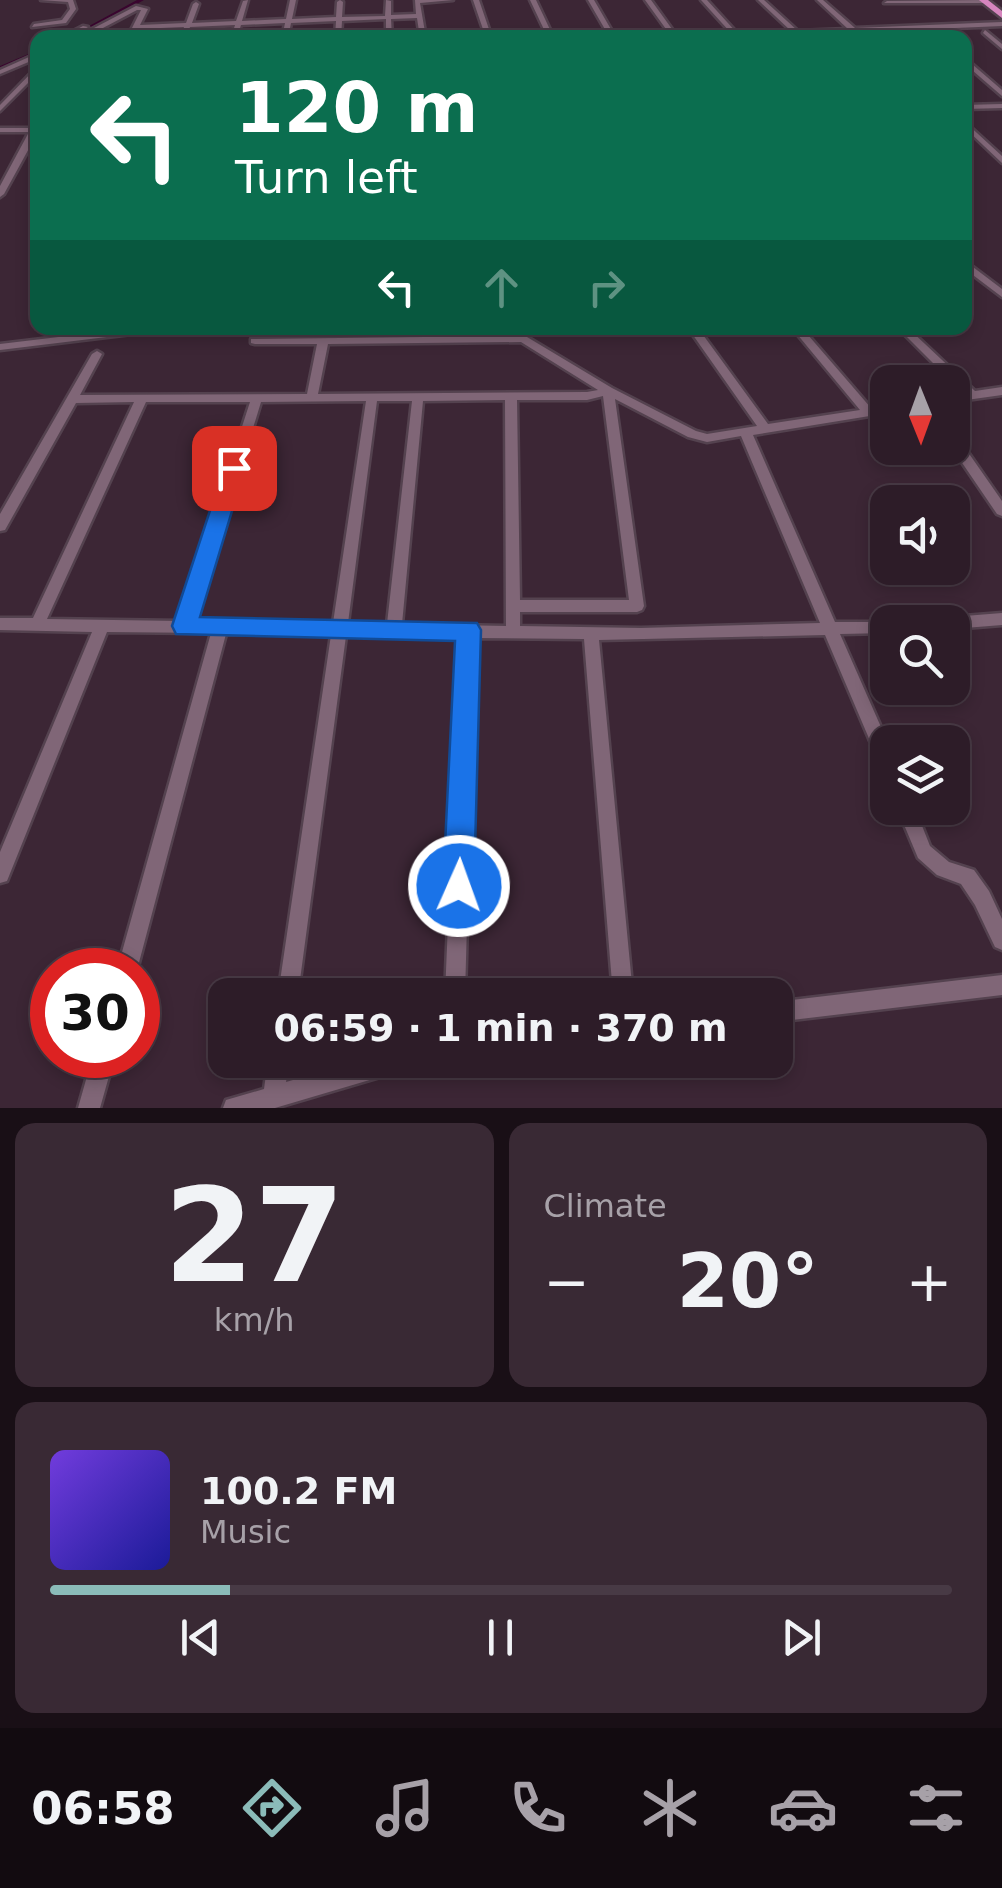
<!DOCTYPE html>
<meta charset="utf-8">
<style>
body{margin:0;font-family:"DejaVu Sans",sans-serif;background:#392934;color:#f1f3f6;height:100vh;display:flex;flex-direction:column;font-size:38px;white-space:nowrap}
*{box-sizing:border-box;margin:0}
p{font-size:32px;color:#a7a1a8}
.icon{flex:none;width:55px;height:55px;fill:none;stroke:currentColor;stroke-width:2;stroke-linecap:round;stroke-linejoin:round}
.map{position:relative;height:1108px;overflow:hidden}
.panel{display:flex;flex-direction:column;gap:15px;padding:15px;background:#190f16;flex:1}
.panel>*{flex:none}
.hud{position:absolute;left:30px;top:30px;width:942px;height:305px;border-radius:20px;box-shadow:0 5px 15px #0003,0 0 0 2px #483a45;background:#0b6e4f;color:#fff;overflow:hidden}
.needle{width:65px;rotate:179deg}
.controls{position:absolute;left:870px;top:365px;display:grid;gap:20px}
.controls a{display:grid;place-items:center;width:100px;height:100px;border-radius:20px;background:#2d1c28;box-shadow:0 5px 15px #0003,0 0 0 2px #483a45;font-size:50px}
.speed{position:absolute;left:30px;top:948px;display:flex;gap:20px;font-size:50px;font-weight:700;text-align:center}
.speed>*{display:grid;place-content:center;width:130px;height:130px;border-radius:50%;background:#2d1c28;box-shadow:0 5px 15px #0003,0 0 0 2px #483a45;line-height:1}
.speed .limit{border:15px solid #d22;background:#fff;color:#111}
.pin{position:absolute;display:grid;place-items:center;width:85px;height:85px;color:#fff;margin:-42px;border-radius:20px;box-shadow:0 5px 15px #0006}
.me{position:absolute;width:110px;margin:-55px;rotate:2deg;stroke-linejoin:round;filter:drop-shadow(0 0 8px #0008)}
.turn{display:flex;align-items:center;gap:35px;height:210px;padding:0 40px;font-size:45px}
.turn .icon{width:130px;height:130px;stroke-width:2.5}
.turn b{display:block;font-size:70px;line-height:85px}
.lanes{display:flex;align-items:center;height:95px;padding:0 40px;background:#0003;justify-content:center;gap:50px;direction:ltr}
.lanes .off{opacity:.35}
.big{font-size:75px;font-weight:700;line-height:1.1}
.panel .widget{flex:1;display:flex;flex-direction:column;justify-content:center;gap:15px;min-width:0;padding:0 35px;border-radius:20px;background:#392934}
.panel .dial{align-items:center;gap:0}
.dial b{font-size:130px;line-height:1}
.song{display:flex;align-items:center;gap:30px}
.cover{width:120px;height:120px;border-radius:15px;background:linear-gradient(135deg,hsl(260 70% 55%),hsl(240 70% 35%))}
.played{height:10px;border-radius:5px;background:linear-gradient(90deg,#8bbbb9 20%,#483a45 20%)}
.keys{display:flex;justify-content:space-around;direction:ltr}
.heat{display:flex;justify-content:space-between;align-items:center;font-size:55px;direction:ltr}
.panel .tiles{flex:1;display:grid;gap:15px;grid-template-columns:1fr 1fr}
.widget:last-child{grid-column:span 2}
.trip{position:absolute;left:208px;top:978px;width:585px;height:100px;border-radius:20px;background:#2d1c28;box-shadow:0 5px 15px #0003,0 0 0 2px #483a45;font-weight:700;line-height:100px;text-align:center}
.menu{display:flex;height:160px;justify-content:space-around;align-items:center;background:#120b10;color:#a7a1a8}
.menu .icon{width:70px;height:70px}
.menu .current{color:#8bbbb9}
.menu b{font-size:45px;color:#f1f3f6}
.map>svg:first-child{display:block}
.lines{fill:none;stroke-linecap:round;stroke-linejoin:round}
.canal{fill:#39052e;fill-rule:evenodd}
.minor-casing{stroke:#54424f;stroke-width:5}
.highway-casing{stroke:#54424f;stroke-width:5}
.minor{fill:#806677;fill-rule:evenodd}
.highway{fill:#d685be;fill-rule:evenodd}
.route{fill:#1a73e8;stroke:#114b97;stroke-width:2.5}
</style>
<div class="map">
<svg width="1002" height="1108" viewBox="0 0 1002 1108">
<rect width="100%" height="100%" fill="#3c2635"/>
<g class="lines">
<path class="canal" d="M137,0H144L76,38H67Z
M38,50V55L0,70V66Z"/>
<defs>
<path id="minor" d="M41,0H73L76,9L66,23L32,27L34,24L62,20L70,9L68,2Z
M248,0L242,21L286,19L290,0H296L292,19L336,17L337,2L340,0L343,2L342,17L385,16L386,0L391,1V15L416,14L415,0H453L420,3L426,38H420L417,18L391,19L392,38H386V19L342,21L341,38H335L336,21L291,23L288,38H282L285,23L241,25L237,38H231L235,25L190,27L186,38H180L184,27L138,29L133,38H127L141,10H137L84,38H75L136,6L148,9L140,25L186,23L193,4L196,2L199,4L192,23L236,21L243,1Z
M473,0H479L492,38H486Z
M530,0H536L554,38H548Z
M588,0H594L616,38H610Z
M645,0H651L677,36L731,33L701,0H707L737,33L791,31L758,0H764L798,31L848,29L817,0H823L855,28L1002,22V26L720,38H660L671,36Z
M985,0L987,3H884L887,1Z
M83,26L88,27L69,38H60Z
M985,30L1002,44V49L983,33Z
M38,53V58L0,74V70Z
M965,58L1002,90V96L965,64Z
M38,69V73L0,111V105L34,70Z
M1002,104V108L965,109V105Z
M35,121H38V132L4,194L0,197V186L29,132H0V128H32Z
M965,122L1002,156V163L965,128Z
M965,261L1002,289V297L965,269Z
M134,328H161L156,331L0,350V344Z
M500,328H512L612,388L696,431L707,434L757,426L688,328H698L768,424L860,410L792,328H802L871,408L888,405V413L753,435L835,622H893H888V633L840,634L888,743V771L882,769L825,635L599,640L633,995H613L584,639L475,638L465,995H445L460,637L346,636L298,995H278L331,635L226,634L137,970H117L211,633L107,632L7,881L0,883V852L92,632L0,630V618H33L134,402L76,403L5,530L0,531V514L92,354L97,351L102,354L80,395L307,394L317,344H255L251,343V339L511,336ZM521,342L598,390L587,392L318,394L328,344ZM603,396L629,600H520L517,400H587ZM615,399L688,437L707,442L741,436L820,623L641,628L520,626V612H637L642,610L644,606ZM505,400L506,626L402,624L423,401ZM366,401L333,623L194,621L261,402ZM377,401H412L387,624L348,623ZM146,402H250L179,621L47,619Z
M898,328H908L975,391L1002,387V395L952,402V394L963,393Z
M952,434L956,435L1002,501V516L997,514L952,448Z
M1002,613V625L952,629V622H945L947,619L952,617Z
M897,808H915L930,846L949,862L974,870L989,891L1002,919V950L995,947L975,905L961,884L937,875L918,858Z
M1002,975V995L775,1022V1002Z
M93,1055H115L100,1108H78Z
M268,1060H290L286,1082L363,1060H411L407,1067L400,1071L275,1108H223L226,1100L264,1089Z"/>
<path id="highway" d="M979,0H988L1002,11V18Z"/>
</defs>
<use href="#minor" class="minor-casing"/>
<use href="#highway" class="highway-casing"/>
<use href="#minor" class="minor"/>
<use href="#highway" class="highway"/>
</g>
<path class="route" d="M234,461L245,468L200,617L477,623L481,630L474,886L470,896L459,901L448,896L443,886L455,641L176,634L172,626L224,468Z"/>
</svg>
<div class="controls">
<a><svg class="needle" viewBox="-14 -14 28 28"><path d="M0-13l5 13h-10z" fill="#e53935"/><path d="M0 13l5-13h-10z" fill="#a7a1a8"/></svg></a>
<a><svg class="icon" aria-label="sound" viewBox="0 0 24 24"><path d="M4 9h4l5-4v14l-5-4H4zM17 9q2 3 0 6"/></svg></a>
<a><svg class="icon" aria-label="search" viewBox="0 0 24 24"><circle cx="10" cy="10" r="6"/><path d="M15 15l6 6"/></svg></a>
<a><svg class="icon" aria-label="layers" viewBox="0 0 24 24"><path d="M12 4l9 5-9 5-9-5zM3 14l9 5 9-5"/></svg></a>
</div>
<div class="speed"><div class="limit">30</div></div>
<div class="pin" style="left:234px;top:468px;background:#d93025"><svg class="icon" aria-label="arrive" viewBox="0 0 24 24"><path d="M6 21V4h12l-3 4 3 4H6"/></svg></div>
<svg class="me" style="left:459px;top:886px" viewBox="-20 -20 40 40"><circle r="17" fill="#1a73e8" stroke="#fff" stroke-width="3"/><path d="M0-11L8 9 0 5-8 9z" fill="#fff"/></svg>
<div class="trip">06:59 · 1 min · 370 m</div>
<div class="hud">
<div class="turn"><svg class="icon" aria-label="left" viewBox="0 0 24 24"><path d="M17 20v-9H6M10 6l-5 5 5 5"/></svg><div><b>120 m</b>Turn left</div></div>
<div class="lanes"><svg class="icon" aria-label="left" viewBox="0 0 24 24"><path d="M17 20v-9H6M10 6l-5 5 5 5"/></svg><svg class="icon off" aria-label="ahead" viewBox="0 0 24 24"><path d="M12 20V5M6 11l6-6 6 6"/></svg><svg class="icon off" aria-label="right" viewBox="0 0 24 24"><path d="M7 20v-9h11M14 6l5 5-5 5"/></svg></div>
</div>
</div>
<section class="panel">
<div class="tiles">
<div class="widget dial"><b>27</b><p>km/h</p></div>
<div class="widget"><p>Climate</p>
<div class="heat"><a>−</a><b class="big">20°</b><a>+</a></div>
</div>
<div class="widget">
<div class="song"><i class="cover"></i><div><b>100.2 FM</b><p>Music</p></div></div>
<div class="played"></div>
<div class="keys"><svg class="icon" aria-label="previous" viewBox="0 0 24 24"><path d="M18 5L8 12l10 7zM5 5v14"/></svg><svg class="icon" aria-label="pause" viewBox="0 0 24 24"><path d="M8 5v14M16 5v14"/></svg><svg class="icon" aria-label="next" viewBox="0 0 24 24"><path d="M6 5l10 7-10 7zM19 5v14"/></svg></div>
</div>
</div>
</section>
<nav class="menu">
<b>06:58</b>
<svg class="icon current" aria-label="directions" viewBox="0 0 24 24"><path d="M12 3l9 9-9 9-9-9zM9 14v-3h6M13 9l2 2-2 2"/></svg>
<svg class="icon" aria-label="music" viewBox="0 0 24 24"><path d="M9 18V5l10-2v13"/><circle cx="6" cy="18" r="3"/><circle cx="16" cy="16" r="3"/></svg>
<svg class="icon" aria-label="phone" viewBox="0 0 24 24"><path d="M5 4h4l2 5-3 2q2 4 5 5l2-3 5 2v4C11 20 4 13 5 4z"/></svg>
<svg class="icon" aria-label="climate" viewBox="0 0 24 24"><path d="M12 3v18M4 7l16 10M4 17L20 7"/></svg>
<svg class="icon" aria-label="car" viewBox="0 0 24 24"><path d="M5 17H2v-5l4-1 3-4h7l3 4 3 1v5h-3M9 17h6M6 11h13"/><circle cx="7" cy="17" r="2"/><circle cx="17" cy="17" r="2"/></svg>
<svg class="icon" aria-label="filters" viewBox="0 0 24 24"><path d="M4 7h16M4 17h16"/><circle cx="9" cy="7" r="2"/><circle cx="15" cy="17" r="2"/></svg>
</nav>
